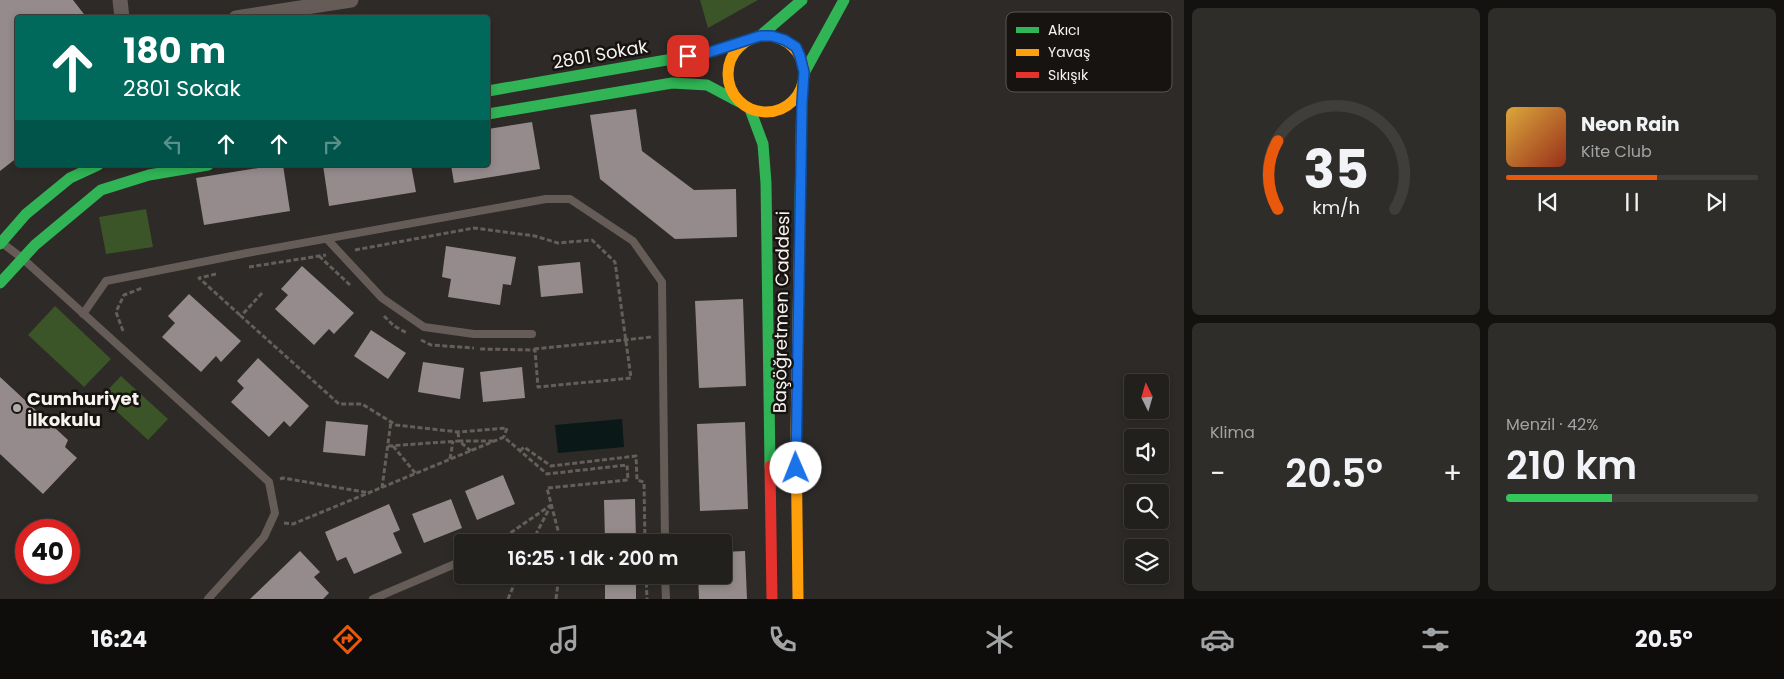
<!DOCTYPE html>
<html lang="tr">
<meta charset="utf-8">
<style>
body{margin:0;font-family:Poppins,sans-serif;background:#2e2d2a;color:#f1f3f6;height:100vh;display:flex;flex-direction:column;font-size:19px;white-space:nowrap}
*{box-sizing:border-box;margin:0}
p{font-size:16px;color:#a2a3a4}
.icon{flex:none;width:28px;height:28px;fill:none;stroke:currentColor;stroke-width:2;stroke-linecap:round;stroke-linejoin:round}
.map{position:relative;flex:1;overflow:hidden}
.panel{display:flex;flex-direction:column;gap:8px;padding:8px;background:#131210;width:600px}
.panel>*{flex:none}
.guide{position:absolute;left:15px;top:15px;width:475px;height:152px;border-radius:5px;box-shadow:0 2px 8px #0003,0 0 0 1px #3f3e3b;background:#00695c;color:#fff;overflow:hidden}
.needle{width:32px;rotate:355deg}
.fabs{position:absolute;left:1124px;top:374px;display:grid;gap:10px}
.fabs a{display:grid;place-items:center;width:45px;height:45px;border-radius:5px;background:#22201d;box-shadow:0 2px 8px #0003,0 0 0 1px #3f3e3b;font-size:25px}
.speed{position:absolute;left:15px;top:519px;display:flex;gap:10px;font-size:25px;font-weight:700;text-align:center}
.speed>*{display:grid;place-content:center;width:65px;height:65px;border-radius:50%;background:#22201d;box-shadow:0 2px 8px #0003,0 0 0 1px #3f3e3b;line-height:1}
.speed .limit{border:8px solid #d22;background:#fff;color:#111}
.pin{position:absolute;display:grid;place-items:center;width:42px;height:42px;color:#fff;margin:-21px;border-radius:10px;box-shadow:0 2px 8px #0006}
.me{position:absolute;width:55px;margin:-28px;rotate:359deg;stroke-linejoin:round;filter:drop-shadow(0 0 4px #0008)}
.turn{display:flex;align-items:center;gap:18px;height:105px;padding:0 25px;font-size:22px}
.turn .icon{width:65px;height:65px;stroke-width:2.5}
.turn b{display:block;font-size:35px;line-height:42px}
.lanes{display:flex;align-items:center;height:48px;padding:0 25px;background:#0003;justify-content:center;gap:25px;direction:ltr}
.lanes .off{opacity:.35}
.big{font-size:38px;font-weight:600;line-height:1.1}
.panel .card{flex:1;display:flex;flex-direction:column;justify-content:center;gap:8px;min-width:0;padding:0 18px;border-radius:8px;background:#2e2d2a}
.panel .dial{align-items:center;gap:0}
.dial svg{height:130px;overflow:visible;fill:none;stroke:#3f3e3b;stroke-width:7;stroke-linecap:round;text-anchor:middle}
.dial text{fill:#f1f3f6;stroke:none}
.song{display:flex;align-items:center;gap:15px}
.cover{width:60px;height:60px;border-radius:8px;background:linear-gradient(135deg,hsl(40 70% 55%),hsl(10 70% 35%))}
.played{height:5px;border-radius:2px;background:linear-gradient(90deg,#ea580c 60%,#3f3e3b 60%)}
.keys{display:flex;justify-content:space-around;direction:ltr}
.heat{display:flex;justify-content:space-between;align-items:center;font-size:28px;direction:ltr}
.charge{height:8px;border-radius:4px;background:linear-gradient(90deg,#34c759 42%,#3f3e3b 0)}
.panel .tiles{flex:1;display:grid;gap:8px;grid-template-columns:repeat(2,1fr)}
.trip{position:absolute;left:454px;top:534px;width:278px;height:50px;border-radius:5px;background:#22201d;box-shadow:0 2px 8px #0003,0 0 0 1px #3f3e3b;font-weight:600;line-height:50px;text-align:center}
.menu{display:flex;height:80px;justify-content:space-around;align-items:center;background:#0e0d0c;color:#a2a3a4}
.menu .icon{width:35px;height:35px}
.menu .current{color:#ea580c}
.menu b{font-size:22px;color:#f1f3f6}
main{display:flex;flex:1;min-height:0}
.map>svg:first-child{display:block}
.green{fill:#3b5428}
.water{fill:#0b1818}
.building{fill:#958b8c}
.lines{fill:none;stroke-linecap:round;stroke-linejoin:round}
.path{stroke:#645f5b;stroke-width:3;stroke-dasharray:5 2.5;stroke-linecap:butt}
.lane{stroke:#655c57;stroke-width:8}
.street{stroke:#655c57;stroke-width:15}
.fast{stroke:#30b455;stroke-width:11}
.slow{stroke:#ff9f0a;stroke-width:11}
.jam{stroke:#e5322d;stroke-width:11}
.route-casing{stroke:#114b97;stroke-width:12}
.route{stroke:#1a73e8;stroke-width:9}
.poi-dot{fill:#b0ada9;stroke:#161310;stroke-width:2}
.labels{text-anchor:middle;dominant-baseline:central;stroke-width:5;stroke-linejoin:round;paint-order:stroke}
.street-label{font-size:18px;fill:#f7f3ef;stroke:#161310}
.poi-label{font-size:18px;font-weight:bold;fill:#f7f3ef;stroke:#161310;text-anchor:start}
.key{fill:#161310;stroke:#5a5653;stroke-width:1}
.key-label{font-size:14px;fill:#f7f3ef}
</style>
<main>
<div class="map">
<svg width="1184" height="599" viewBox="0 0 1184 599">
<rect width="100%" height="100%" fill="#2d2a27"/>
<path class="green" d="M700,0H758L708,28Z
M146,209L153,247L106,254L99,217Z
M55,306L111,359L84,387L28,335Z
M121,376L168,419L148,440L101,397Z"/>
<path class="water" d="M622,419L624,447L558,453L555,425Z"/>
<path class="building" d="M0,0H73L87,18H18V157L0,171Z
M636,109L642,151L694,190L736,189L737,237L675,239L600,179L590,115Z
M532,122L540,169L454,183L451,165H488V129Z
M277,165H283L290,211L204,225L196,178Z
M323,165H411L416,192L329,206Z
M446,246L516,257L511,285L503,284L500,305L448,297L451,279L442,277Z
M580,262L583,293L541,297L538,266Z
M302,266L354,313L334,334L329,329L314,345L275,309L288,295L281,289Z
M189,294L241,341L221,362L216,356L201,372L162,337L175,323L168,316Z
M743,299L746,386L699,388L695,301Z
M371,330L406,353L388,379L354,356Z
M258,358L309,406L290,427L284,421L269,437L231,402L244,388L237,381Z
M423,362L464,368L460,399L418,392Z
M522,367L525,398L483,402L480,372Z
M0,377L68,440L65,447L77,458L43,494L0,454Z
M326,421L368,425L365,456L323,452Z
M745,422L748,509L700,511L697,424Z
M503,475L515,504L477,520L465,491Z
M451,499L462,528L424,543L412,514Z
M635,499L636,540L605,541L604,500Z
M389,504L400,530L393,533L402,553L354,574L346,557L337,561L325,532Z
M300,551L320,572L314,577L329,593L323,599H250Z
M745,551L747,599H699L698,575H722V552Z
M605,575H636V599H605Z"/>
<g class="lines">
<path class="path" d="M355,250L474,228L535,236L558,243L592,240L615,262L631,378L538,387L535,350L480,349
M319,256L350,285
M249,267L326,255
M216,274L199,278L241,316
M262,293L241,316L339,404H362L396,425L458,432L507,428L504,437
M384,316L394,326L407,333
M123,331L116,312L124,295L142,288
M421,340L431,345L474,348
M534,349L652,337
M388,446L459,441L458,432
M393,446L416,474
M471,451L459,441H493
M520,451L524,447L551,466L636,456L637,480L644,482L645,542
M450,459L453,441
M280,479L283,478L370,493
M382,488L391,421
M284,523L293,524L504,437L547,474L627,465L628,480L547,488L561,542
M499,542L500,540L551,505
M532,542L551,505
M646,575L647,599
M508,599L518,575
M556,599L559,575"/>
<path class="lane" d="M327,239L382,298L424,327L474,334H532
M2,243L22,258L269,482L275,513L264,537L208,599
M83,314L106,281L247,253L546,199H570L633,241L662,282L665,542
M665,575L666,599
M373,599L462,561"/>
<path class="street" d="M120,0L122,18
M236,18L351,0"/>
<path class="fast" d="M760,36L802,0
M804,73L844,0
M488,91L707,53L746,41
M750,109L763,144L766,183L770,466
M488,114L672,83L707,85L739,102
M0,244L26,214L70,178L98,165
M799,269L802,85
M0,283L35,245L101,190L149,175L208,165"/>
<path class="slow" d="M728 74a38 38 0 1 1 76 0a38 38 0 1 1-76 0Z
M798,599L796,431L799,269"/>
<path class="jam" d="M770,466L772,599"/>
</g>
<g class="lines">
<defs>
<path id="route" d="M688,56L707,53L760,36H772L785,40L796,47L800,56L804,72L802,103L796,468"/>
</defs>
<use href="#route" class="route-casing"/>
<use href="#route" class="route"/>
</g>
<circle class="poi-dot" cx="17" cy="408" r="5"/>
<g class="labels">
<g class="street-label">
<text transform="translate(600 54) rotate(-10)">2801 Sokak</text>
<text transform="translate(781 312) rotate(-89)">Başöğretmen Caddesi</text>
</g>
<g class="poi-label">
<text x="27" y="398">Cumhuriyet<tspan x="27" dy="21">İlkokulu</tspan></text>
</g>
</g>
<rect x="1006" y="12" width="166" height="80" rx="8" class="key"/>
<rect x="1016" y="27" width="23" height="6" fill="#30b455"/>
<rect x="1016" y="49" width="23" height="7" fill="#ff9f0a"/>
<rect x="1016" y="72" width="23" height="6" fill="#e5322d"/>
<g class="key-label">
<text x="1048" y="35">Akıcı</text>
<text x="1048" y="57">Yavaş</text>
<text x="1048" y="80">Sıkışık</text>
</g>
</svg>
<div class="fabs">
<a><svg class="needle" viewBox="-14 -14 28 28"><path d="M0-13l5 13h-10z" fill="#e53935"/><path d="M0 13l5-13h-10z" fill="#a2a3a4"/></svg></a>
<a><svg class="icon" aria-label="sound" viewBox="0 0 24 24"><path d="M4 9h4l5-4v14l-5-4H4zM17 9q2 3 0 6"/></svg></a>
<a><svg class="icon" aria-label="search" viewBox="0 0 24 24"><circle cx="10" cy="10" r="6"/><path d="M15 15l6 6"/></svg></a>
<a><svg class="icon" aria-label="layers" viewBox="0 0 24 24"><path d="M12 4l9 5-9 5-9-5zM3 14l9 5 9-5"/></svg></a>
</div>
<div class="speed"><div class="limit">40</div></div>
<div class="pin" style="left:688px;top:56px;background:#d93025"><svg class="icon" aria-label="arrive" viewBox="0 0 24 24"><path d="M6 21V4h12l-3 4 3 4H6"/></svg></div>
<svg class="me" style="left:796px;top:468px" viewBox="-20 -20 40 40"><circle r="19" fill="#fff"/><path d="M0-13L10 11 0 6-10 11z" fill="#1a73e8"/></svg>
<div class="trip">16:25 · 1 dk · 200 m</div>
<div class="guide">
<div class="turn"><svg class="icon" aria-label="ahead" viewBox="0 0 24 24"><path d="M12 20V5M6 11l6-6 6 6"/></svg><div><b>180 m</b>2801 Sokak</div></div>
<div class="lanes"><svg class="icon off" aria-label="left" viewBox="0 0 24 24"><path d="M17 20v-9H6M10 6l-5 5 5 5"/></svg><svg class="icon" aria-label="ahead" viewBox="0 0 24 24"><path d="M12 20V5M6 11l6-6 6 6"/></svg><svg class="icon" aria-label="ahead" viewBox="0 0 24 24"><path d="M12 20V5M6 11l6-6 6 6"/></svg><svg class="icon off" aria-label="right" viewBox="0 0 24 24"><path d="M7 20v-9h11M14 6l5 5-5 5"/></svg></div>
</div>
</div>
<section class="panel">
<div class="tiles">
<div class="card dial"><svg viewBox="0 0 100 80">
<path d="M14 69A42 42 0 1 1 86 69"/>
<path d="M14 69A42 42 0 0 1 14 27" stroke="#ea580c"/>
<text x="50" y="56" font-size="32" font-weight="700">35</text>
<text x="50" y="72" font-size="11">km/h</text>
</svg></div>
<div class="card">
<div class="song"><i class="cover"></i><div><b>Neon Rain</b><p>Kite Club</p></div></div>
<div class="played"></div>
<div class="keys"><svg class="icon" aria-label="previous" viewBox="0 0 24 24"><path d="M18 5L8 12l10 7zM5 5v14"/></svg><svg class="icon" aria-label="pause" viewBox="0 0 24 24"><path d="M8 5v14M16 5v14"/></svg><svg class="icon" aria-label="next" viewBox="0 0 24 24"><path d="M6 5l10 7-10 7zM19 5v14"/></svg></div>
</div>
<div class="card"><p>Klima</p>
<div class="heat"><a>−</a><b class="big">20.5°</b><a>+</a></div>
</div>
<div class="card"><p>Menzil · 42%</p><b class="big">210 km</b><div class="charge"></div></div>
</div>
</section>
</main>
<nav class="menu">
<b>16:24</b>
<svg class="icon current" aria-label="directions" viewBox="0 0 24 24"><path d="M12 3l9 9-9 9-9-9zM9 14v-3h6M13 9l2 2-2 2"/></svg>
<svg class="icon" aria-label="music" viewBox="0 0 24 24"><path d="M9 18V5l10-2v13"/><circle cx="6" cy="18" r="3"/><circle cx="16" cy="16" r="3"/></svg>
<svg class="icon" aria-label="phone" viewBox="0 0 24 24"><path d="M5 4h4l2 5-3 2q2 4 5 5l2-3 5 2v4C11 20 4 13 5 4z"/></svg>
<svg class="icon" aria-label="climate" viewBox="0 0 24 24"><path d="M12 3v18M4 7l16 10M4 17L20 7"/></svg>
<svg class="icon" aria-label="car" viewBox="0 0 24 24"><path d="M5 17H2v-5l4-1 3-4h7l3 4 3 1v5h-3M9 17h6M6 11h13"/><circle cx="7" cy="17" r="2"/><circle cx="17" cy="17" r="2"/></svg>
<svg class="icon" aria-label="filters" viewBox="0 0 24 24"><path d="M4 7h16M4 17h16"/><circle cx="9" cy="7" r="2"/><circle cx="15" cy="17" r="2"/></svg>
<b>20.5°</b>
</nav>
